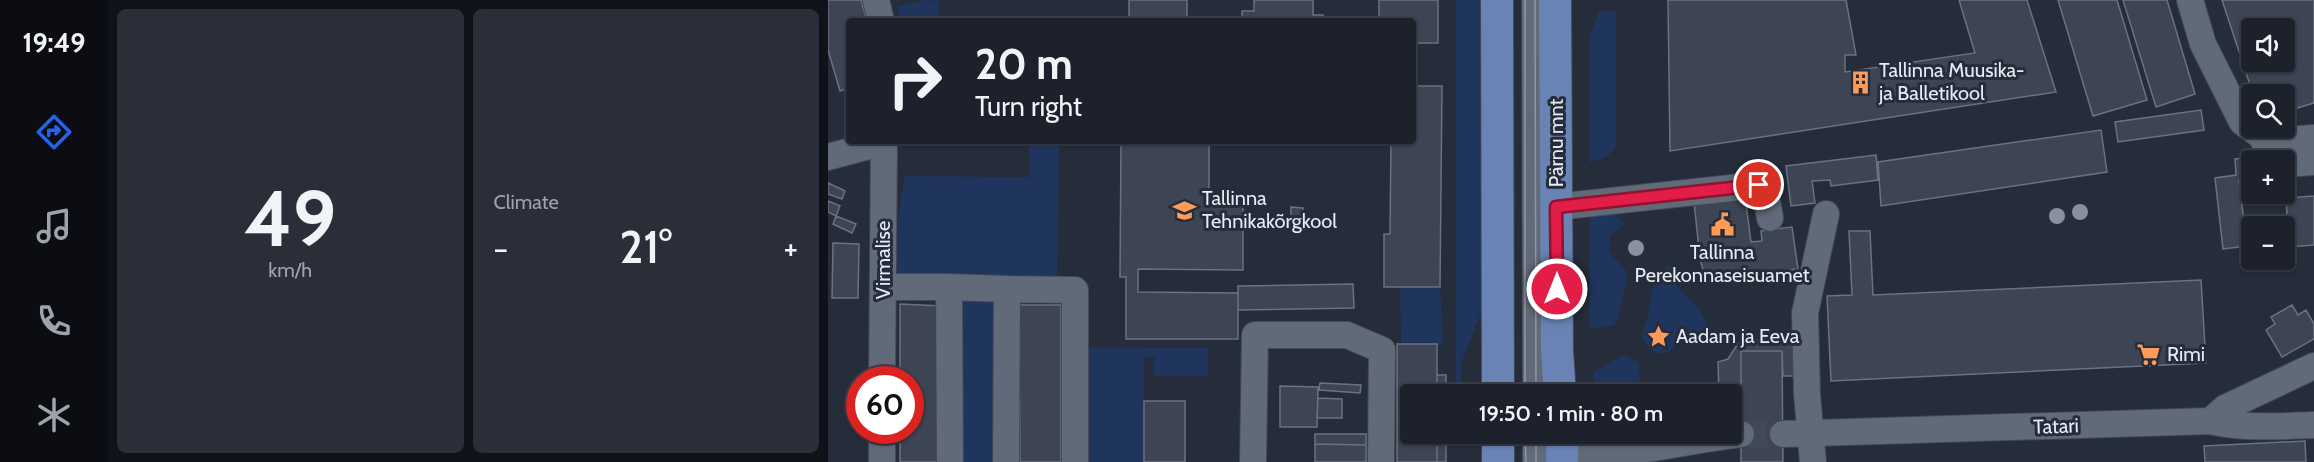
<!DOCTYPE html>
<meta charset="utf-8">
<style>
body{margin:0;font-family:Cabin,sans-serif;background:#292e38;color:#f1f3f6;height:100vh;display:flex;flex-direction:column;font-size:22px;white-space:nowrap}
*{box-sizing:border-box;margin:0}
p{font-size:20px;color:#a0a3a9}
.icon{flex:none;width:33px;height:33px;fill:none;stroke:currentColor;stroke-width:2;stroke-linecap:round;stroke-linejoin:round}
.map{position:relative;flex:1;overflow:hidden}
.panel{display:flex;flex-direction:column;gap:9px;padding:9px;background:#0f1218;width:720px}
.panel>*{flex:none}
.top-card{position:absolute;left:18px;top:18px;width:570px;height:126px;border-radius:6px;box-shadow:0 2px 4px #0004,0 0 0 2px #3a3e48;background:#1c212c;color:#f1f3f6;overflow:hidden}
.controls{position:absolute;left:1413px;top:18px;display:grid;gap:12px}
.controls a{display:grid;place-items:center;width:54px;height:54px;border-radius:6px;background:#1c212c;box-shadow:0 2px 4px #0004,0 0 0 2px #3a3e48;font-size:30px}
.speed{position:absolute;left:18px;top:366px;display:flex;gap:12px;font-size:30px;font-weight:700;text-align:center}
.speed>*{display:grid;place-content:center;width:78px;height:78px;border-radius:50%;background:#1c212c;box-shadow:0 2px 4px #0004,0 0 0 2px #3a3e48;line-height:1}
.speed .limit{border:9px solid #d22;background:#fff;color:#111}
.pin{position:absolute;display:grid;place-items:center;width:51px;height:51px;color:#fff;margin:-26px;border:3px solid #fff;border-radius:50%;box-shadow:0 2px 6px #0007}
.me{position:absolute;width:66px;margin:-33px;rotate:0deg;stroke-linejoin:round;filter:drop-shadow(0 0 4px #0008)}
.turn{display:flex;align-items:center;gap:21px;height:126px;padding:0 30px;font-size:27px}
.turn .icon{width:78px;height:78px;stroke-width:2.5}
.turn b{display:block;font-size:42px;line-height:51px}
.big{font-size:45px;font-weight:600;line-height:1.1}
.panel .card{flex:1;display:flex;flex-direction:column;justify-content:center;gap:9px;min-width:0;padding:0 21px;border-radius:9px;background:#292e38}
.panel .dial{align-items:center;gap:0}
.dial b{font-size:78px;line-height:1}
.heat{display:flex;justify-content:space-between;align-items:center;font-size:33px;direction:ltr}
.panel .tiles{flex:1;display:grid;gap:9px;grid-template-columns:repeat(2,1fr)}
.trip{position:absolute;left:572px;top:384px;width:342px;height:60px;border-radius:6px;background:#1c212c;box-shadow:0 2px 4px #0004,0 0 0 2px #3a3e48;font-weight:600;line-height:60px;text-align:center}
main{display:flex;flex:1;min-height:0}
.dock{display:flex;flex-direction:column;width:108px;justify-content:space-around;align-items:center;background:#0b0d12;color:#a0a3a9}
.dock .icon{width:42px;height:42px}
.dock .selected{color:#2563eb}
.dock b{font-size:27px;color:#f1f3f6}
.map>svg:first-child{display:block}
.green{fill:#20355e}
.building{fill:#3d4453;stroke:#6a7282;stroke-width:1.5;fill-rule:evenodd}
.lines{fill:none;stroke-linecap:round;stroke-linejoin:round}
.minor-tunnel{stroke:#424956;stroke-width:26;stroke-dasharray:26 13;stroke-linecap:butt}
.minor-casing{stroke:#424854;stroke-width:28}
.major-casing{stroke:#424854;stroke-width:34}
.minor{stroke:#616a79;stroke-width:26}
.major{stroke:#6983b5;stroke-width:32}
.tram{stroke:#9095a1;stroke-width:1.5}
.tree{fill:#89919f}
.route-casing{stroke:#92132f;stroke-width:15}
.route{stroke:#e11d48;stroke-width:10}
.labels{text-anchor:middle;dominant-baseline:central;stroke-width:6;stroke-linejoin:round;paint-order:stroke}
.poi-label{font-size:20px;fill:#e7ebf5;stroke:#252c3a;text-anchor:start}
.street-label{font-size:20px;fill:#e7ebf5;stroke:#252c3a}
</style>
<main>
<nav class="dock">
<b>19:49</b>
<svg class="icon selected" aria-label="directions" viewBox="0 0 24 24"><path d="M12 3l9 9-9 9-9-9zM9 14v-3h6M13 9l2 2-2 2"/></svg>
<svg class="icon" aria-label="music" viewBox="0 0 24 24"><path d="M9 18V5l10-2v13"/><circle cx="6" cy="18" r="3"/><circle cx="16" cy="16" r="3"/></svg>
<svg class="icon" aria-label="phone" viewBox="0 0 24 24"><path d="M5 4h4l2 5-3 2q2 4 5 5l2-3 5 2v4C11 20 4 13 5 4z"/></svg>
<svg class="icon" aria-label="climate" viewBox="0 0 24 24"><path d="M12 3v18M4 7l16 10M4 17L20 7"/></svg>
</nav>
<section class="panel">
<div class="tiles">
<div class="card dial"><b>49</b><p>km/h</p></div>
<div class="card"><p>Climate</p>
<div class="heat"><a>−</a><b class="big">21°</b><a>+</a></div>
</div>
</div>
</section>
<div class="map">
<svg width="1486" height="462" viewBox="0 0 1486 462">
<rect width="100%" height="100%" fill="#252c3a"/>
<path class="green" d="M96,0L111,1L110,21H73L69,7Z
M628,0H653V313L633,363V394H628Z
M771,11H788V145C782,157 774,160 761,162L762,37Z
M201,141H231L229,279L68,275L70,218L77,176L201,177Z
M786,214L797,223L782,236L781,252L800,273L789,323L782,327L761,328L762,217Z
M839,266L844,269C845,288 857,293 868,305C873,310 877,321 881,327L875,332L854,335C850,340 848,347 842,351C829,359 816,346 813,334C828,311 815,287 839,266Z
M572,287H612L615,345L573,344Z
M132,293L169,295L168,462H133Z
M249,347L380,348V376H326V357L316,358L315,462H250Z
M794,356H799L811,363L812,394H766V372Z"/>
<path class="building" d="M0,0H33L39,21H21V88L12,91L0,50Z
M301,0H359V20L301,19Z
M426,0H485V15H495V21H414V11H426Z
M551,0H610V43H585V21H551Z
M840,0H1018L1028,55H1017V72L1147,53L1131,0H1199L1228,92L842,151Z
M1230,0H1289L1319,100L1265,116Z
M1295,0H1339L1367,94L1328,107Z
M1394,0H1486V103L1456,112V94H1425ZM1424,28H1456V62H1424Z
M585,86H614L612,287H556V234H562L563,141H585Z
M1373,110L1376,130L1290,142L1287,122Z
M1273,130L1279,172L1053,206L1050,162Z
M293,141H381V199H415V270L310,269V292L410,293V339H298V277H292Z
M1048,155L1050,180L1003,186L1002,180L984,181L987,203L963,206L958,166Z
M1431,156L1432,160H1424V179L1411,181L1419,246L1395,249L1387,178L1408,175L1407,159Z
M0,183L17,191L14,199L0,194Z
M917,196L923,242L934,241L933,231L964,227L970,269L917,275L913,280L906,281L903,277L884,278L876,273L872,259L866,202Z
M1486,196V245L1461,247L1458,198Z
M0,201L12,206L8,216L0,212Z
M463,207L475,208V221L463,220Z
M8,216L28,224L24,233L5,224Z
M1021,231H1042L1045,295L1373,280L1378,363L1003,381L999,296L1024,295Z
M5,243L31,244L30,298H4Z
M525,284L526,308L410,310V286Z
M72,304L114,306L115,462H72V430H82V380H72Z
M191,305H233V462H192Z
M1464,305L1470,315L1478,310L1486,324V339L1454,357L1438,330L1447,324L1443,317Z
M916,340L965,341L966,376H955L954,351H913V397L891,394L890,362L900,359L909,345Z
M569,344H609V394H582V434H609V462H569Z
M913,351H954L955,462H913Z
M609,375H618V394H609Z
M492,383L533,385L532,393L491,390Z
M452,386L490,387L489,427H452Z
M490,398L514,399V418H489Z
M316,401H357V462H316Z
M487,434H538V445L487,444Z
M609,434H618V462H609Z
M1477,441L1478,462H1377L1376,446Z
M487,444L538,445V462H487Z"/>
<g class="lines">
<path class="minor-tunnel" d="M913,434H955"/>
<defs>
<path id="minor" d="M48,0L53,21
M707,0L708,394
M1362,0L1375,44L1414,122L1432,135L1443,151L1455,160L1471,163L1486,162
M1432,135L1456,140L1486,138
M0,157L56,142
M728,207L931,185L937,189L942,218
M55,287H121L122,462
M121,287L179,289L178,462
M179,289L247,290V462
M54,380L56,141
M1382,421L1397,408L1486,366
M708,434V462
M955,434L1382,421C1417,429 1451,426 1486,425
M734,458C795,457 853,441 913,434
M54,462V430
M425,462L427,335H519L554,350L553,462
M985,462L979,394L977,313L998,214"/>
<path id="major" d="M669,0L670,394
M727,0L729,351L732,394
M734,434V462
M670,462V434"/>
</defs>
<use href="#minor" class="minor-casing"/>
<use href="#major" class="major-casing"/>
<use href="#minor" class="minor"/>
<use href="#major" class="major"/>
<path class="tram" d="M697,0V394
M707,0L708,394
M697,434L698,462
M708,434V462"/>
</g>
<g class="tree">
<circle cx="1252" cy="212" r="8"/>
<circle cx="1229" cy="216" r="8"/>
<circle cx="808" cy="248" r="8"/>
</g>
<g class="lines">
<defs>
<path id="route" d="M729,289L728,207L931,185"/>
</defs>
<use href="#route" class="route-casing"/>
<use href="#route" class="route"/>
</g>
<defs>
<symbol id="building-bare" viewBox="-9 -9 18 18"><path d="M-4-6H4V6H1V3H-1V6H-4ZM-2.5-4.3h1.7v1.8h-1.7ZM.8-4.3h1.7v1.8H.8ZM-2.5-1h1.7V.8h-1.7ZM.8-1h1.7V.8H.8Z" fill="#fe9b58" stroke="#252c3a" stroke-width="2.5" paint-order="stroke"/></symbol>
<symbol id="university-bare" viewBox="-9 -9 18 18"><path d="M0-5L7-2L0 1L-7-2ZM-4 1L0 2.5L4 1V4Q0 6-4 4Z" fill="#fe9b58" stroke="#252c3a" stroke-width="2.5" paint-order="stroke"/></symbol>
<symbol id="civic-bare" viewBox="-9 -9 18 18"><path d="M-.6-6.5H3V-4.5H.6V-3L4-1V1h2V6H-6V1h2V-1L-.6-3ZM-1.2 2.5V6h2.4V2.5Z" fill="#fe9b58" stroke="#252c3a" stroke-width="2.5" paint-order="stroke"/></symbol>
<symbol id="sight-bare" viewBox="-9 -9 18 18"><path d="M0-6L1.8-2.2L6-1.7L2.9 1.2L3.7 5.4L0 3.3L-3.7 5.4L-2.9 1.2L-6-1.7L-1.8-2.2Z" fill="#fe9b58" stroke="#252c3a" stroke-width="2.5" paint-order="stroke"/></symbol>
<symbol id="supermarket-bare" viewBox="-9 -9 18 18"><path d="M-6-5.5h2.5l.6 2H6L4.5 2H-2.5L-4.4-4H-6ZM-1.5 3.2a1.3 1.3 0 1 0 .1 0ZM3 3.2a1.3 1.3 0 1 0 .1 0Z" fill="#fe9b58" stroke="#252c3a" stroke-width="2.5" paint-order="stroke"/></symbol>
</defs>
<g fill-rule="evenodd">
<use href="#building-bare" x="1016" y="66" width="33" height="33"/>
<use href="#university-bare" x="340" y="194" width="33" height="33"/>
<use href="#civic-bare" x="878" y="208" width="33" height="33"/>
<use href="#sight-bare" x="814" y="320" width="33" height="33"/>
<use href="#supermarket-bare" x="1304" y="338" width="33" height="33"/>
</g>
<g class="labels">
<g class="poi-label">
<text x="1051" y="70">Tallinna Muusika-<tspan x="1051" dy="23">ja Balletikool</tspan></text>
<text x="374" y="198">Tallinna<tspan x="374" dy="23">Tehnikakõrgkool</tspan></text>
<text x="894" y="252" text-anchor="middle">Tallinna<tspan x="894" dy="23">Perekonnaseisuamet</tspan></text>
<text x="848" y="336">Aadam ja Eeva</text>
<text x="1339" y="354">Rimi</text>
</g>
<g class="street-label">
<text transform="translate(728 143) rotate(-90)">Pärnu mnt</text>
<text transform="translate(55 260) rotate(-90)">Virmalise</text>
<text transform="translate(1228 426) rotate(-2)">Tatari</text>
</g>
</g>
</svg>
<div class="controls">
<a><svg class="icon" aria-label="sound" viewBox="0 0 24 24"><path d="M4 9h4l5-4v14l-5-4H4zM17 9q2 3 0 6"/></svg></a>
<a><svg class="icon" aria-label="search" viewBox="0 0 24 24"><circle cx="10" cy="10" r="6"/><path d="M15 15l6 6"/></svg></a>
<a>+</a>
<a>−</a>
</div>
<div class="speed"><div class="limit">60</div></div>
<div class="pin" style="left:931px;top:185px;background:#d93025"><svg class="icon" aria-label="arrive" viewBox="0 0 24 24"><path d="M6 21V4h12l-3 4 3 4H6"/></svg></div>
<svg class="me" style="left:729px;top:289px" viewBox="-20 -20 40 40"><circle r="17" fill="#e11d48" stroke="#fff" stroke-width="3"/><path d="M0-11L8 9 0 5-8 9z" fill="#fff"/></svg>
<div class="trip">19:50 · 1 min · 80 m</div>
<div class="top-card">
<div class="turn"><svg class="icon" aria-label="right" viewBox="0 0 24 24"><path d="M7 20v-9h11M14 6l5 5-5 5"/></svg><div><b>20 m</b>Turn right</div></div>
</div>
</div>
</main>
